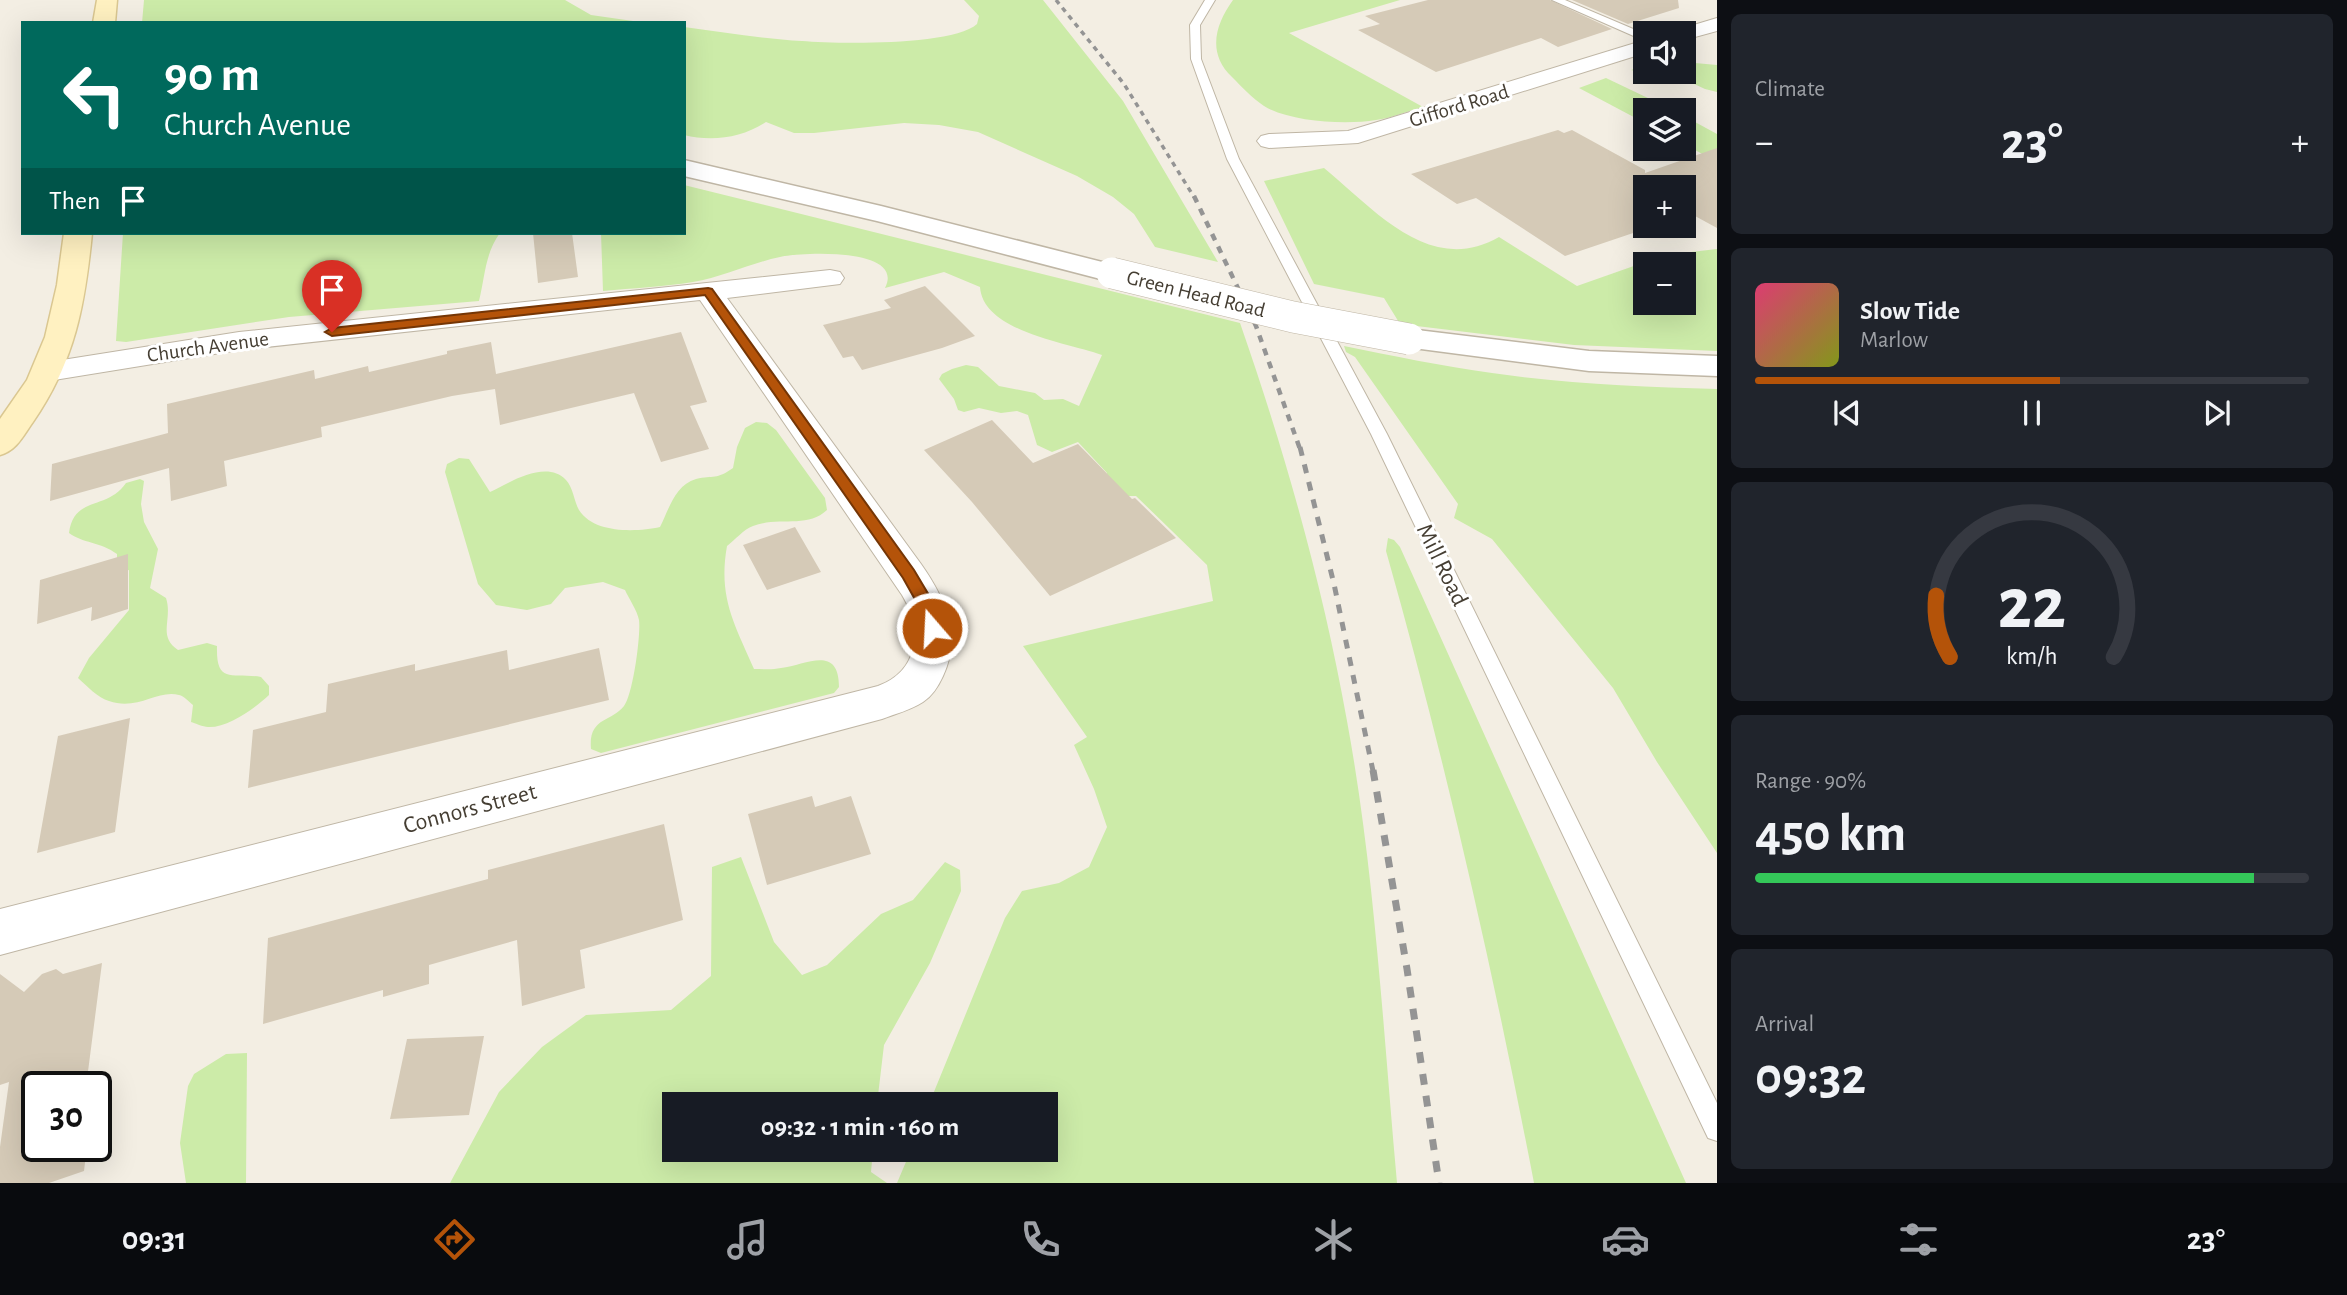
<!DOCTYPE html>
<meta charset="utf-8">
<style>
body{margin:0;font-family:"Alegreya Sans",sans-serif;background:#20242c;color:#f1f3f6;height:100vh;display:flex;flex-direction:column;font-size:26px;white-space:nowrap}
*{box-sizing:border-box;margin:0}
p{font-size:23px;color:#9ea1a6}
.icon{flex:none;width:38px;height:38px;fill:none;stroke:currentColor;stroke-width:2;stroke-linecap:round;stroke-linejoin:round}
.map{position:relative;flex:1;overflow:hidden}
.sheet{display:flex;flex-direction:column;gap:14px;padding:14px;background:#0d0f14;width:630px}
.sheet>*{flex:none}
.guide{position:absolute;left:21px;top:21px;width:665px;height:214px;border-radius:0px;box-shadow:0 7px 28px #0002;background:#00695c;color:#fff;overflow:hidden}
.fabs{position:absolute;left:1633px;top:21px;display:grid;gap:14px}
.fabs a{display:grid;place-items:center;width:63px;height:63px;border-radius:0px;background:#171b24;box-shadow:0 7px 28px #0002;font-size:35px}
.speed{position:absolute;left:21px;top:1071px;display:flex;gap:14px;font-size:35px;font-weight:700;text-align:center}
.speed>*{display:grid;place-content:center;width:91px;height:91px;border-radius:50%;background:#171b24;box-shadow:0 7px 28px #0002;line-height:1}
.speed .limit{border:4px solid #111;border-radius:10px;background:#fff;color:#111}
.pin{position:absolute;display:grid;place-items:center;width:60px;height:60px;color:#fff;margin:-72px -30px;border-radius:50% 50% 50% 0;rotate:-45deg;box-shadow:0 0 7px #0007}
.pin .icon{rotate:45deg}
.me{position:absolute;width:77px;margin:-38px;rotate:341deg;stroke-linejoin:round;filter:drop-shadow(0 0 5px #0008)}
.turn{display:flex;align-items:center;gap:24px;height:147px;padding:0 28px;font-size:32px}
.turn .icon{width:91px;height:91px;stroke-width:2.5}
.turn b{display:block;font-size:49px;line-height:60px}
.then{display:flex;align-items:center;height:66px;padding:0 28px;background:#0003;gap:14px;font-size:26px}
.big{font-size:52px;font-weight:600;line-height:1.1}
.sheet .widget{flex:1;display:flex;flex-direction:column;justify-content:center;gap:10px;min-width:0;padding:0 24px;border-radius:10px;background:#20242c}
.sheet .dial{align-items:center;gap:0}
.dial svg{height:182px;overflow:visible;fill:none;stroke:#363941;stroke-width:7;stroke-linecap:round;text-anchor:middle}
.dial text{fill:#f1f3f6;stroke:none}
.song{display:flex;align-items:center;gap:21px}
.cover{width:84px;height:84px;border-radius:10px;background:linear-gradient(135deg,hsl(340 70% 55%),hsl(70 70% 35%))}
.played{height:7px;border-radius:4px;background:linear-gradient(90deg,#b45309 55%,#363941 55%)}
.keys{display:flex;justify-content:space-around;direction:ltr}
.heat{display:flex;justify-content:space-between;align-items:center;font-size:38px;direction:ltr}
.charge{height:10px;border-radius:5px;background:linear-gradient(90deg,#34c759 90%,#363941 0)}
.trip{position:absolute;left:662px;top:1092px;width:396px;height:70px;border-radius:0px;background:#171b24;box-shadow:0 7px 28px #0002;font-weight:600;line-height:70px;text-align:center}
.tabs{display:flex;height:112px;justify-content:space-around;align-items:center;background:#090b0e;color:#9ea1a6}
.tabs .icon{width:49px;height:49px}
.tabs .current{color:#b45309}
.tabs b{font-size:32px;color:#f1f3f6}
main{display:flex;flex:1;min-height:0}
.map>svg:first-child{display:block}
.green{fill:#cceba8;fill-rule:evenodd}
.building{fill:#d5cab7}
.lines{fill:none;stroke-linecap:round;stroke-linejoin:round}
.service-casing{stroke:#bfb6a5;stroke-width:2}
.minor-casing{stroke:#bfb6a5;stroke-width:2}
.tertiary-casing{stroke:#bfb6a5;stroke-width:3}
.secondary-casing{stroke:#dac791;stroke-width:3}
.service{fill:#fff;fill-rule:evenodd}
.minor{fill:#fff;fill-rule:evenodd}
.tertiary{fill:#fff;fill-rule:evenodd}
.secondary{fill:#fff1c1;fill-rule:evenodd}
.rail-far3{stroke:#949494;stroke-width:3.5;stroke-dasharray:5 5;stroke-linecap:butt}
.rail-far2{stroke:#949494;stroke-width:4.5;stroke-dasharray:7 7;stroke-linecap:butt}
.rail-far1{stroke:#949494;stroke-width:5;stroke-dasharray:9 9;stroke-linecap:butt}
.rail{stroke:#949494;stroke-width:7;stroke-dasharray:11 11;stroke-linecap:butt}
.tertiary-bridge-casing{stroke:#bfb6a5;stroke-width:32;stroke-linecap:butt}
.tertiary-bridge{stroke:#fff;stroke-width:31}
.route{fill:#b45309;stroke:#753606;stroke-width:2}
.labels{text-anchor:middle;dominant-baseline:central;stroke-width:6;stroke-linejoin:round;paint-order:stroke}
.far-street-label{font-size:21px;fill:#453e33;stroke:#fff}
.street-label{font-size:24px;fill:#453e33;stroke:#fff}
</style>
<main>
<div class="map">
<svg width="1717" height="1183" viewBox="0 0 1717 1183">
<rect width="100%" height="100%" fill="#f3eee3"/>
<path class="green" d="M144,0H565L591,15L647,23H142Z
M964,0H1043L1123,101L1218,262L1155,247L1134,214L1113,197L1077,176L978,132L939,125L904,123L814,133H794L766,122C742,138 712,142 684,135V27C723,32 763,39 802,41C837,44 953,46 977,24L979,16Z
M1233,0H1400L1289,33L1423,107C1408,111 1392,118 1376,120C1346,125 1290,122 1264,106C1252,98 1242,87 1232,77C1207,53 1215,25 1233,0Z
M1684,62L1717,65V92L1705,89L1675,75L1664,78L1631,70L1645,65V72H1684Z
M1606,78L1673,110H1645V123L1579,88Z
M1684,116L1717,134V162L1684,144Z
M1324,168C1374,209 1430,277 1499,237L1577,286L1665,255L1717,249V351L1574,345L1400,324L1384,298L1314,284L1264,181ZM1645,264H1684V303H1645Z
M684,185L1240,323C1285,452 1323,586 1347,721C1375,873 1383,1029 1397,1183H897L911,1150H1045V1104H929L1005,918L1022,891L1059,883L1089,867L1107,827L1094,789L1074,745L1087,737L1023,646L1213,601L1207,565L1136,496H1123L1107,485V473L1078,442L1052,452L1037,445L1028,415L1017,411L1001,413L979,408L964,412L958,410L954,399L939,379L942,374L952,369L966,365L978,367L999,386L1035,393L1044,400L1063,399L1079,406L1102,355C1069,343 983,332 980,287L944,272L885,288C906,247 800,252 780,257C751,263 723,277 693,282C663,287 633,288 603,291L601,233H684Z
M123,233H500C485,253 485,277 479,301L289,317L126,342L116,341Z
M1344,346C1393,356 1442,366 1492,373C1567,384 1642,387 1717,389V853L1657,762L1613,688L1492,539L1454,518L1458,504L1355,357L1346,352Z
M756,422L767,423L776,430L825,498L827,510C807,529 779,516 753,526C744,529 735,540 727,546C718,597 734,623 754,669C763,669 772,670 781,668C806,665 839,644 839,687L834,693L601,753L591,749C588,717 612,722 624,706C633,695 641,634 639,620C637,610 629,599 625,590L603,582L565,588L551,604L527,610L496,605L478,584L445,472L447,464L459,458L469,459L490,492C509,483 546,459 566,480C573,487 574,501 579,510C594,534 637,532 660,527C669,509 675,485 696,479C714,475 716,480 733,468L737,447L745,428Z
M140,479L144,481L141,504L144,522L158,549L150,588L166,598C173,619 157,636 178,650L207,643L217,646C216,685 231,672 261,677L269,686V695C255,708 228,728 208,727C203,727 195,723 191,722L193,705C189,702 184,696 179,695C158,689 138,711 109,701C98,698 87,686 78,678L89,658L129,610V570L117,573V554C101,542 82,543 69,533C74,495 107,511 126,483Z
M1388,538L1394,540L1400,547L1686,1183H1534C1493,970 1445,759 1386,551Z
M741,857L774,942L802,975L827,965L881,914L913,900L945,862L960,870L961,891L930,963L884,1045L877,1104H674V1150H873L871,1172L887,1183H450L499,1092L542,1047L586,1015L671,1010L711,976L712,867Z
M247,1053L246,1183H186L180,1143L188,1086L194,1074L226,1054Z"/>
<path class="building" d="M1428,0H1550L1612,29L1558,47L1541,38L1436,72L1358,30L1380,24L1365,16Z
M1572,0H1678L1679,8L1628,24Z
M1558,130L1564,133L1572,130L1645,170V173L1717,148V228L1684,210V187H1645V229L1565,256L1476,198L1457,204L1411,174Z
M533,233H572L578,277L538,283Z
M925,286L975,336L942,348L862,370L853,356L843,358L823,325L891,308L884,300Z
M681,332L707,402L690,406L709,449L661,462L634,393L500,425L495,389L452,396L321,427L322,437L224,461L227,486L171,501L169,468L50,501L52,464L168,433L167,404L314,370L315,379L368,366L369,372L447,354V351L491,342L496,374Z
M992,420L1033,463L1078,444L1132,499L1135,498L1176,538L1050,596L972,502L924,450Z
M795,527L821,572L767,590L743,545Z
M128,554V609L91,621L92,607L37,624L40,580Z
M599,648L609,700L248,788L253,730L326,712L328,684L415,664V671L507,650L509,670Z
M130,718L115,832L37,853L58,736Z
M812,796L815,807L851,796L871,854L767,885L748,814Z
M664,824L683,920L580,950L585,988L522,1006L517,940L429,965V984L383,997V990L263,1024L268,938L488,879V870Z
M102,963L86,1087H37V1146H87L84,1171L49,1183H0V1147L9,1082L0,1085V974L24,992L42,974L56,969L63,974Z
M484,1036L469,1115L390,1119L407,1039Z"/>
<g class="lines">
<defs>
<path id="service" d="M1205,0H1215L1200,25L1201,59L1239,159L1387,434L1717,1103V1141L1708,1138L1371,434L1227,159L1191,59L1190,25Z
M1552,0H1565L1645,34V41Z"/>
<path id="minor" d="M1717,18V31L1684,40V33H1674L1677,30Z
M1645,40V53L1358,143L1269,148L1261,146L1257,141L1261,136L1269,134L1348,131Z
M830,270L840,272L844,278L840,284L727,298L921,564C945,598 962,636 943,676C938,687 932,696 923,702C911,710 895,714 882,719L0,955V909L878,686C919,671 923,629 902,595L700,300L239,350L48,381L37,378L33,371L37,364L239,332Z"/>
<path id="tertiary" d="M684,160L881,206L1122,267L1127,273L1122,279L1112,282L877,221L684,176Z
M1409,329L1589,351L1717,356V376L1589,371L1398,346L1394,339L1398,332Z"/>
<path id="secondary" d="M97,0H117L115,23H93Z
M64,233H92C85,305 75,361 33,422C23,436 17,450 0,455V419L27,380L45,337L57,285Z"/>
</defs>
<use href="#service" class="service-casing"/>
<use href="#minor" class="minor-casing"/>
<use href="#tertiary" class="tertiary-casing"/>
<use href="#secondary" class="secondary-casing"/>
<use href="#service" class="service"/>
<use href="#minor" class="minor"/>
<use href="#tertiary" class="tertiary"/>
<use href="#secondary" class="secondary"/>
<path class="rail-far3" d="M1056,0L1124,84L1194,197"/>
<path class="rail-far2" d="M1194,196L1256,326L1300,449"/>
<path class="rail-far1" d="M1300,447L1334,584L1373,771"/>
<path class="rail" d="M1373,770L1407,969L1439,1183"/>
<defs>
<path id="tertiary-bridge" d="M1112,273L1293,317L1409,339"/>
</defs>
<use href="#tertiary-bridge" class="tertiary-bridge-casing"/>
<use href="#tertiary-bridge" class="tertiary-bridge"/>
</g>
<path class="route" d="M708,288L712,289L914,570L933,602L940,628L938,633H926L917,603L903,578L705,295L332,336L325,332L332,328Z"/>
<g class="labels">
<g class="far-street-label">
<text transform="translate(1459 106) rotate(-17)">Gifford Road</text>
<text transform="translate(1196 294) rotate(14)">Green Head Road</text>
<text transform="translate(208 347) rotate(-8)">Church Avenue</text>
</g>
<g class="street-label">
<text transform="translate(1442 565) rotate(64)">Mill Road</text>
<text transform="translate(470 809) rotate(-15)">Connors Street</text>
</g>
</g>
</svg>
<div class="fabs">
<a><svg class="icon" aria-label="sound" viewBox="0 0 24 24"><path d="M4 9h4l5-4v14l-5-4H4zM17 9q2 3 0 6"/></svg></a>
<a><svg class="icon" aria-label="layers" viewBox="0 0 24 24"><path d="M12 4l9 5-9 5-9-5zM3 14l9 5 9-5"/></svg></a>
<a>+</a>
<a>−</a>
</div>
<div class="speed"><div class="limit">30</div></div>
<div class="pin" style="left:332px;top:332px;background:#d93025"><svg class="icon" aria-label="arrive" viewBox="0 0 24 24"><path d="M6 21V4h12l-3 4 3 4H6"/></svg></div>
<svg class="me" style="left:932px;top:628px" viewBox="-20 -20 40 40"><circle r="17" fill="#b45309" stroke="#fff" stroke-width="3"/><path d="M0-11L8 9 0 5-8 9z" fill="#fff"/></svg>
<div class="trip">09:32 · 1 min · 160 m</div>
<div class="guide">
<div class="turn"><svg class="icon" aria-label="left" viewBox="0 0 24 24"><path d="M17 20v-9H6M10 6l-5 5 5 5"/></svg><div><b>90 m</b>Church Avenue</div></div>
<div class="then">Then<svg class="icon" aria-label="arrive" viewBox="0 0 24 24"><path d="M6 21V4h12l-3 4 3 4H6"/></svg></div>
</div>
</div>
<section class="sheet">
<div class="widget"><p>Climate</p>
<div class="heat"><a>−</a><b class="big">23°</b><a>+</a></div>
</div>
<div class="widget">
<div class="song"><i class="cover"></i><div><b>Slow Tide</b><p>Marlow</p></div></div>
<div class="played"></div>
<div class="keys"><svg class="icon" aria-label="previous" viewBox="0 0 24 24"><path d="M18 5L8 12l10 7zM5 5v14"/></svg><svg class="icon" aria-label="pause" viewBox="0 0 24 24"><path d="M8 5v14M16 5v14"/></svg><svg class="icon" aria-label="next" viewBox="0 0 24 24"><path d="M6 5l10 7-10 7zM19 5v14"/></svg></div>
</div>
<div class="widget dial"><svg viewBox="0 0 100 80">
<path d="M14 69A42 42 0 1 1 86 69"/>
<path d="M14 69A42 42 0 0 1 8 42" stroke="#b45309"/>
<text x="50" y="56" font-size="32" font-weight="700">22</text>
<text x="50" y="72" font-size="11">km/h</text>
</svg></div>
<div class="widget"><p>Range · 90%</p><b class="big">450 km</b><div class="charge"></div></div>
<div class="widget"><p>Arrival</p><b class="big">09:32</b></div>
</section>
</main>
<nav class="tabs">
<b>09:31</b>
<svg class="icon current" aria-label="directions" viewBox="0 0 24 24"><path d="M12 3l9 9-9 9-9-9zM9 14v-3h6M13 9l2 2-2 2"/></svg>
<svg class="icon" aria-label="music" viewBox="0 0 24 24"><path d="M9 18V5l10-2v13"/><circle cx="6" cy="18" r="3"/><circle cx="16" cy="16" r="3"/></svg>
<svg class="icon" aria-label="phone" viewBox="0 0 24 24"><path d="M5 4h4l2 5-3 2q2 4 5 5l2-3 5 2v4C11 20 4 13 5 4z"/></svg>
<svg class="icon" aria-label="climate" viewBox="0 0 24 24"><path d="M12 3v18M4 7l16 10M4 17L20 7"/></svg>
<svg class="icon" aria-label="car" viewBox="0 0 24 24"><path d="M5 17H2v-5l4-1 3-4h7l3 4 3 1v5h-3M9 17h6M6 11h13"/><circle cx="7" cy="17" r="2"/><circle cx="17" cy="17" r="2"/></svg>
<svg class="icon" aria-label="filters" viewBox="0 0 24 24"><path d="M4 7h16M4 17h16"/><circle cx="9" cy="7" r="2"/><circle cx="15" cy="17" r="2"/></svg>
<b>23°</b>
</nav>
